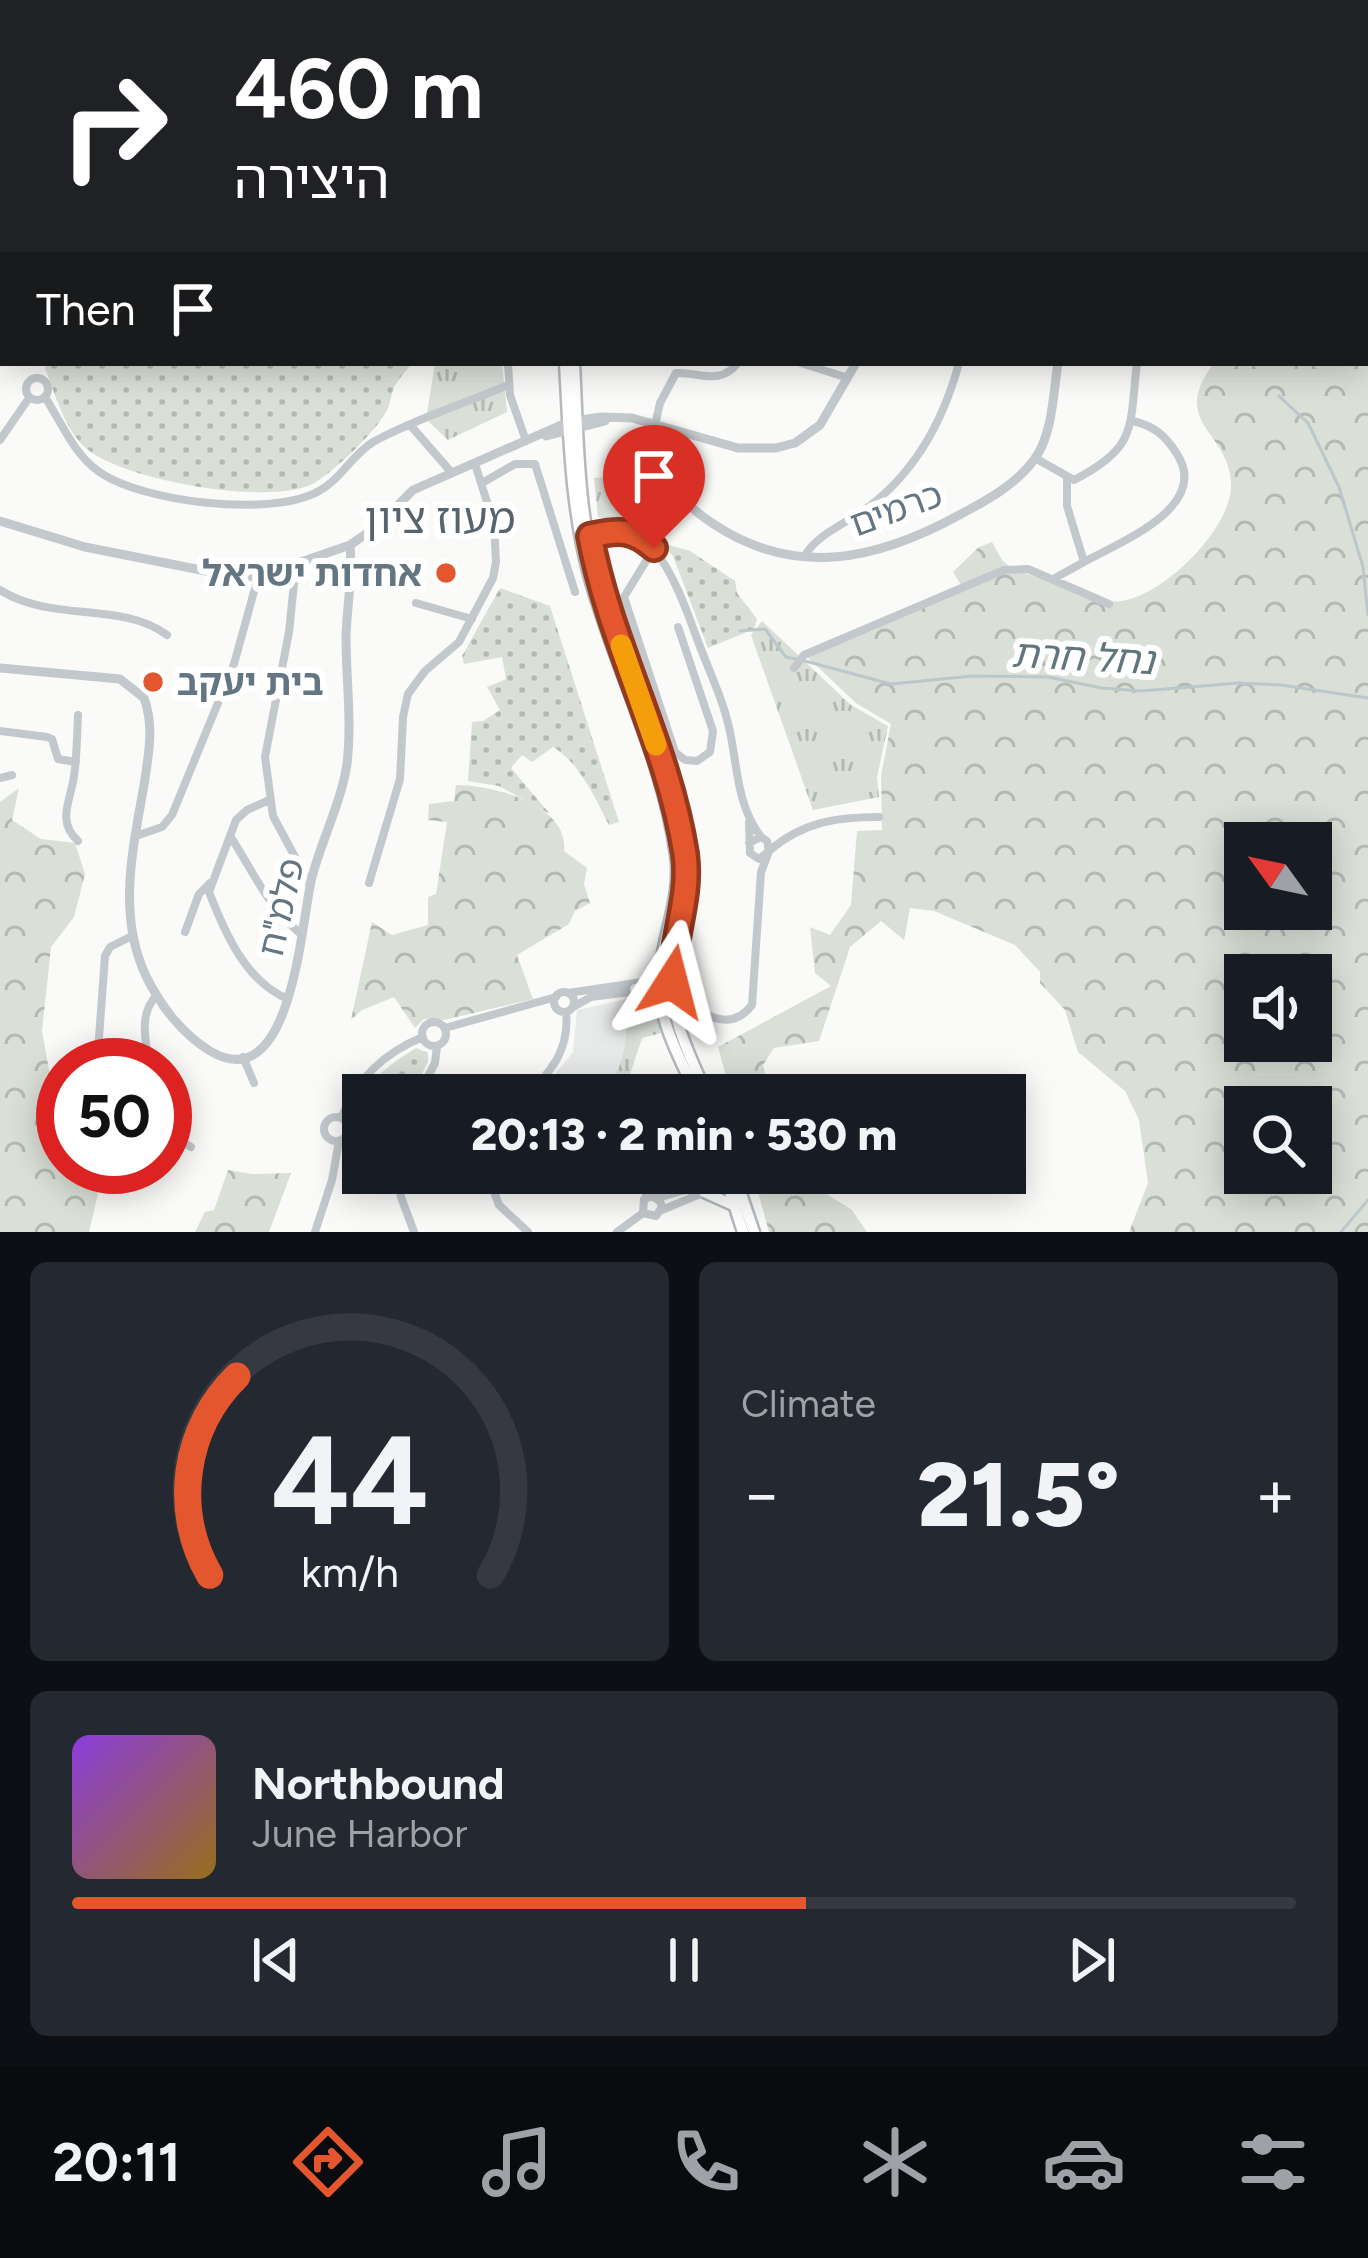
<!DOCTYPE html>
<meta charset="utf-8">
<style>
body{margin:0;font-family:Figtree,"Noto Sans Hebrew",sans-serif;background:#242831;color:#f1f3f6;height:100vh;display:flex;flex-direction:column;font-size:45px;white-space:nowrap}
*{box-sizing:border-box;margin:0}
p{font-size:39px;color:#9ea1a6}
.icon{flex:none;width:66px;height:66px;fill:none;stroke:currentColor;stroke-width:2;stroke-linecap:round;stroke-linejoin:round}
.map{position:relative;height:1232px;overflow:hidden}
.side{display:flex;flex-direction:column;gap:30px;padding:30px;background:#0d0f14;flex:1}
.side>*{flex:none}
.banner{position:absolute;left:0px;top:0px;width:1368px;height:366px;box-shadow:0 6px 30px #0003;background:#202124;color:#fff;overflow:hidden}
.needle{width:78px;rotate:303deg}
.controls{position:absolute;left:1224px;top:822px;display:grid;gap:24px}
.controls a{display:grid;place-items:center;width:108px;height:108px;border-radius:0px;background:#171b24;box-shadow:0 6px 30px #0003;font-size:60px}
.speed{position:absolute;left:36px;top:1038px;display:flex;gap:24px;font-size:60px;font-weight:700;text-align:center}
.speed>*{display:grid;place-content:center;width:156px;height:156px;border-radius:50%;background:#171b24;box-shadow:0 6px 30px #0003;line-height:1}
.speed .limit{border:18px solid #d22;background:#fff;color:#111}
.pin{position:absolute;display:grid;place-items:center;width:102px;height:102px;color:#fff;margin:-123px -51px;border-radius:50% 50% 50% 0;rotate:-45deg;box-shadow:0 0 12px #0007}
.pin .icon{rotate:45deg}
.me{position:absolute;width:132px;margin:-66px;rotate:9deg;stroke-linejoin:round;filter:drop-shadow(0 0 9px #0008)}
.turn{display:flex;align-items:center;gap:42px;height:252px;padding:0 36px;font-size:54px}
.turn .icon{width:156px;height:156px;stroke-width:2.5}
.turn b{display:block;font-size:84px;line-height:102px}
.then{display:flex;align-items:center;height:114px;padding:0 36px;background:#0003;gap:24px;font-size:45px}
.big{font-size:90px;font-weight:800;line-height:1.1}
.side .tile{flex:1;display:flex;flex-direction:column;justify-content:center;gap:18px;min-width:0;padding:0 42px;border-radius:18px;background:#242831}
.side .dial{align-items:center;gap:0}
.dial svg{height:312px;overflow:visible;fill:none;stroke:#363941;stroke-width:7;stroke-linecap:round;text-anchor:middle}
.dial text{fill:#f1f3f6;stroke:none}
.song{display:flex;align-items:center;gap:36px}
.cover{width:144px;height:144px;border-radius:18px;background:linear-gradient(135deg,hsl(270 70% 55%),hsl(40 70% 35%))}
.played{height:12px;border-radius:6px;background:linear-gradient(90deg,#e4572e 60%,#363941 60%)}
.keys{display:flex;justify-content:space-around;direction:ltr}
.heat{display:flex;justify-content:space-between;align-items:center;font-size:66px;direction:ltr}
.side .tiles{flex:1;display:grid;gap:30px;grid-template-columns:1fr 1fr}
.tile:last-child{grid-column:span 2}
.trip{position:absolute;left:342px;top:1074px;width:684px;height:120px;border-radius:0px;background:#171b24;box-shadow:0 6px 30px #0003;font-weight:800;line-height:120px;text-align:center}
.menu{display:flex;height:192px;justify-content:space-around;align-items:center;background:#090b0e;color:#9ea1a6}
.menu .icon{width:84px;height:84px}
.menu .current{color:#e4572e}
.menu b{font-size:54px;color:#f1f3f6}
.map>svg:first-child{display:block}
.built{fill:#e8e9e9}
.grass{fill:url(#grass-dots)}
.forest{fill:url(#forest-crowns);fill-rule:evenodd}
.park{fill:url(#park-tufts)}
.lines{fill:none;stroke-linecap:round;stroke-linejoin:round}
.stream{stroke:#bbc7cb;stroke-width:3}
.trunk-tunnel{stroke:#d5d9db;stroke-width:14;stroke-dasharray:14 7;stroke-linecap:butt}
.secondary-casing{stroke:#b3babf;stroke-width:15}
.trunk-casing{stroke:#b4b9bd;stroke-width:18}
.minor{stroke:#c3c8cc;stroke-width:8}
.tertiary{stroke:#c3c8cc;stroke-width:9}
.secondary{stroke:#fff;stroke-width:10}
.trunk{stroke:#fff;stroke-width:14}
.route-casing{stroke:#94391e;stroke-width:30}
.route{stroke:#e4572e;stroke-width:21}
.slow{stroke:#f59e0b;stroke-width:21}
.poi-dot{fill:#e4572e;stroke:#fff;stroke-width:4.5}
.labels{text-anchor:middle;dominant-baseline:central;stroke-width:12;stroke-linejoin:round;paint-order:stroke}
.street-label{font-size:36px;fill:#657683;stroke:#fff}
.poi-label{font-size:36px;font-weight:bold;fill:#657683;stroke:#fff;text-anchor:end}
.water-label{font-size:39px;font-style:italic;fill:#60757c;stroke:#fff}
.quarter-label{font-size:42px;fill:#57646e;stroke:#fff}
</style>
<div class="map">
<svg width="1368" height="1232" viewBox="0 0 1368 1232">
<defs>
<pattern id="grass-dots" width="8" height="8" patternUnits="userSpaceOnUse" patternTransform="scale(3)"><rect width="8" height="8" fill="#dadfd7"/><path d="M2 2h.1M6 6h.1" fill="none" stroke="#b4b9b4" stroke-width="1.8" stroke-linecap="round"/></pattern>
<pattern id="forest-crowns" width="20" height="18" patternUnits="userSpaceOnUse" patternTransform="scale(3)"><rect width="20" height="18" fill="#dadfd7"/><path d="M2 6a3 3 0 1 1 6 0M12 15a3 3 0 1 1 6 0" fill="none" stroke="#b4b9b4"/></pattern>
<pattern id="park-tufts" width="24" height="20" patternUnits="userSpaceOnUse" patternTransform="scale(3)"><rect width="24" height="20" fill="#dadfd7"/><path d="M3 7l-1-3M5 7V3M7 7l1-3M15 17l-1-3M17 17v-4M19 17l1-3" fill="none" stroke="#b4b9b4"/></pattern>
</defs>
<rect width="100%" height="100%" fill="#fafaf8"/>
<path class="built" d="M623,1000L629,1032L625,1055L608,1095H538L573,1052L577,1010Z"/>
<path class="grass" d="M47,363H412C407,370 400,377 395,385C391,393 391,402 387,410C376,432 336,469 316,482C274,508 123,480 87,449C65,431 55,394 45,368Z
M659,542L690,551L735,581L737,593L757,619L754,629L708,648L673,556Z
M500,588L550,606L619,822L609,825C595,798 580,763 553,747L532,762L522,755L511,768L550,814L499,786L468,781L472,722L483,721L500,710L487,687L506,679L502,657L464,664L462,656Z
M416,1048L428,1053V1062L411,1095H363V1132L356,1130C352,1091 385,1067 416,1048Z"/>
<path class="forest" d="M1120,0H1368V1232H1129L1148,1183L1139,1120L1125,1091L1078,1052L1065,1010L1040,983V972L1015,945L934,911L910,908L904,940L881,921L850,947L819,1041L774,1048L763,1065L770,1095H731L718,1047L831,986L815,973L810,927L830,935L851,905L857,831L882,830L881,776L891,724L856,703L805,655L961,585L953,572L979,547L992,542C996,549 1001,561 1008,565C1024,576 1050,579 1068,588C1086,595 1102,604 1121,601C1163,596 1230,530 1231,487C1232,431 1167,425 1214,363H1365V3H1118ZM1245,843H1311V909H1245ZM1245,975H1311V1041H1245ZM1245,1107H1311V1173H1245Z
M456,785C492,785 569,804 564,851L587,868L584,884L590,903L575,911L569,924L517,955L533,999L444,1020L424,1019L415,1028L394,997L362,1010L351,1020L372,922L392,935L428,925V897L436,894L447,822L428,820L429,804L454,801Z
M19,788L12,820L41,839L75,843L85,874L74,917L51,947L42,1031L55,1104L63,1108V1167H93L101,1181L89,1232H0V802Z
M228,1170L252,1174L291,1173L269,1232H195L205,1212L214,1210Z
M753,1173H793L852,1210L867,1232H769Z"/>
<path class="park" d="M435,363H502L507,412L448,440L426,419Z
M638,475L644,492L660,497L663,508L645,526L598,517L594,478Z
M762,621L851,705L888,726L877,777L879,797L813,810L751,635Z
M635,997H643L656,1008L661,1033L642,1038L623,1095H608C622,1062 632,1037 623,1000Z"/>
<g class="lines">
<path class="stream" d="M1279,396L1308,423L1339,487L1363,567L1368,615
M740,631L765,629L786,657L796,659
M805,661L891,684L973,676L1048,677L1101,688L1141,691L1239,683L1281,685L1368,698
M1341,1232L1368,1200"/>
<path class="trunk-tunnel" d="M304,3L307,0
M0,236L3,233
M0,276L3,273"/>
<defs>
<path id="secondary" d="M137,0L138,3
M152,0L153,3
M616,3L621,0
M565,363C569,435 571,513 591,582C617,673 663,760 676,855C683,902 657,945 660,991C661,1027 683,1063 696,1095
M574,363C578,439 577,524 603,596
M626,659C649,724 679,793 685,862C688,901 675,935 672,972C669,1016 690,1056 707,1095
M635,989L662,1007
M724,1173L743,1232
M734,1173L754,1232
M706,1185L715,1173
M704,1192L733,1205"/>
<path id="trunk" d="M40,3L42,0
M233,3L240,0
M256,3L258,0
M360,3L368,0
M0,65L3,61
M0,87L3,84
M0,115L3,112
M0,139L3,137"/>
</defs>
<use href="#secondary" class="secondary-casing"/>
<use href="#trunk" class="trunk-casing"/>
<path class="minor" d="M635,0L640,3
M873,0L878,3
M977,0V3
M537,3L539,0
M726,3L732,0
M508,363L510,395L526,441
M801,363L848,378
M26 389a11 11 0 1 1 22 0a11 11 0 1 1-22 0Z
M45,397C61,422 74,454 98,471C140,502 272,518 319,491C341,479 352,455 373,442C415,419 464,404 508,385
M655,425L660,403L676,373C700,372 719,386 738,363
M411,426L452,473
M0,440L29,398
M1035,458L1074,480C1139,447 1129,427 1137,363
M1067,478V506L1084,562C1120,542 1211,507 1177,454C1165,435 1154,426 1133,421
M482,483L515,464H535L575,592
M582,533C651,495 682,599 699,644C710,673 724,702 730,732C738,770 737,805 761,837
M588,536L620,531
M654,548L624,597L675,752L685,760L697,761L710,752L713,731L678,627
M804,557C815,536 844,524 863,511C914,475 943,422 959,363
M296,564L289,632L265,757L273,816L310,885
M1055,578L1084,562
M0,590C52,623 122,601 167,635
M416,603L472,619
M794,668L804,655L1004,570L1028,569L1109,604
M0,731L47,737L52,739L58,759L76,762
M0,778L12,775
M269,800L247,810L236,820L209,892C225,933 246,982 288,999
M749,822L750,853L759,859L769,851L767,841L761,837L749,843
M136,836L162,827L172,815L234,664L258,577
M230,836C254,872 267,907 301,934
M78,841C56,821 71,800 74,776C77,756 77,735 78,715
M769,851C802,822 837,817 879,817
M369,883L400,779L403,717L408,694L425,671L459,642L493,578L496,562L494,524L475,464
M185,932L199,894L210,883
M554 1002a10 10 0 1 1 20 0a10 10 0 1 1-20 0Z
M568,993L663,979L687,997
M674,994C698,1011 729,1036 752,1005L761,872L768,854
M573,1007L591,997L660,988
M422 1034a12 12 0 1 1 24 0a12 12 0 1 1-24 0Z
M445,1028L556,997
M243,1057L254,1083
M97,1065L105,956L110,947L132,936
M149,1065C146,1041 138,1014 157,995
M418,1095L435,1063L437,1046
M529,1095C552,1069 570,1049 566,1012
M324 1129a12 12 0 1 1 24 0a12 12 0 1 1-24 0Z
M341,1118C357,1079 383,1053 423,1037
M165,1132L191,1147
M398,1173L401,1197L414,1232
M487,1173L499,1205L528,1232
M639,1173L647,1197
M657,1198L729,1178
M662,1210L731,1181
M315,1232L332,1180L339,1141
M617,1232L643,1213L644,1199L652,1196L660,1201L662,1207L656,1216L643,1213"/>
<path class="tertiary" d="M655,425C658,469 675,499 712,523C795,579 878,560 961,514C988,500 1016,484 1034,460C1053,434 1053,394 1058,363
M546,436L605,421
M0,521L85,547L226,575L258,577L350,545L376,527L413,490L568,422L601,417L632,418L738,448H776L795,443L820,425L856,363
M0,668L120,679L144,698C154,725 149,751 145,779C134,845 116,912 146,976C160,1005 182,1034 210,1051C293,1100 301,920 312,877C322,839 341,803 347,764C352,721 346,679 346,636C347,605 353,577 350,545"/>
<use href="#secondary" class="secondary"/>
<use href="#trunk" class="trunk"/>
</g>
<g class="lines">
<defs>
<path id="route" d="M654,548C632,528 617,530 590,536C610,645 668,744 685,854C691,898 672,939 672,982"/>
</defs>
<use href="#route" class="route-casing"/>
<use href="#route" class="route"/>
<path class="slow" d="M621,645L656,745"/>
</g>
<g class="poi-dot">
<circle cx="446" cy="573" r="12"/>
<circle cx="153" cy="682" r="12"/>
</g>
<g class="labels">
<g class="street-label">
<text transform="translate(896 509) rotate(-20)">כרמים</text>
<text transform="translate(281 907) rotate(-77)">פלמ"ח</text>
</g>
<g class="poi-label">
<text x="422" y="573">אחדות ישראל</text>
<text x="177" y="682" text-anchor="start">בית יעקב</text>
</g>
<g class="water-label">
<text transform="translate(1083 657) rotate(3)">נחל חרת</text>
</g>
<g class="quarter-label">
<text x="440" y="518">מעוז ציון</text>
</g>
</g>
</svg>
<div class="controls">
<a><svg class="needle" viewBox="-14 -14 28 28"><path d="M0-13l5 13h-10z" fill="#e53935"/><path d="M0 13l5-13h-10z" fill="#9ea1a6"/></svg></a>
<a><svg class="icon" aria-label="sound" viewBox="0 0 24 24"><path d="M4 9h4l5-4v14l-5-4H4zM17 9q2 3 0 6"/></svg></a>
<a><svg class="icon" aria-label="search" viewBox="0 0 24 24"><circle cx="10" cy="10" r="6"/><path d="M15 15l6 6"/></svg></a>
</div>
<div class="speed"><div class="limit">50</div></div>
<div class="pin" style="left:654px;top:548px;background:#d93025"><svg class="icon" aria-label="arrive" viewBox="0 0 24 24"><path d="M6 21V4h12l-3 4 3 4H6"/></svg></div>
<svg class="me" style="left:672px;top:982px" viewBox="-20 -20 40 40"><path d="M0-17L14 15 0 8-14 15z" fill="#e4572e" stroke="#fff" stroke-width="4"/></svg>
<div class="trip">20:13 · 2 min · 530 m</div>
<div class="banner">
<div class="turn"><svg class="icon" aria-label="right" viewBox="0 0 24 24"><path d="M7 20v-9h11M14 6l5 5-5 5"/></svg><div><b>460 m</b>היצירה</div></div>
<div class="then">Then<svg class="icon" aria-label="arrive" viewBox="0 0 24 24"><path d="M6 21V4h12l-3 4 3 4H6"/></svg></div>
</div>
</div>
<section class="side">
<div class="tiles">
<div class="tile dial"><svg viewBox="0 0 100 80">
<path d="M14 69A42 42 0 1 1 86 69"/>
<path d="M14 69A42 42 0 0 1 21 18" stroke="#e4572e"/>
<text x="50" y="56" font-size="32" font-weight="700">44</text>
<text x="50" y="72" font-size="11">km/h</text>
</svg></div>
<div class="tile"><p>Climate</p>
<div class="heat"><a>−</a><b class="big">21.5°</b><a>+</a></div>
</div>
<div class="tile">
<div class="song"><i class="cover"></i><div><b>Northbound</b><p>June Harbor</p></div></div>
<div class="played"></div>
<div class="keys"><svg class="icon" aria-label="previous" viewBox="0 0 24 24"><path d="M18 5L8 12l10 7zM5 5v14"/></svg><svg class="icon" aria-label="pause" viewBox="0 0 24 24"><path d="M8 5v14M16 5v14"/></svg><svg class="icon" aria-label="next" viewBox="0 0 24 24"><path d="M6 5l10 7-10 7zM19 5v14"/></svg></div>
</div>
</div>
</section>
<nav class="menu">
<b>20:11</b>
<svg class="icon current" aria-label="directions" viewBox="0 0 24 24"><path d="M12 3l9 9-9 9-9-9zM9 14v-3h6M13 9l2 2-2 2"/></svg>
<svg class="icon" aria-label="music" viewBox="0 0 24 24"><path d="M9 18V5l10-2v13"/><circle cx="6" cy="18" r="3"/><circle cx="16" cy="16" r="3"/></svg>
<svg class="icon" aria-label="phone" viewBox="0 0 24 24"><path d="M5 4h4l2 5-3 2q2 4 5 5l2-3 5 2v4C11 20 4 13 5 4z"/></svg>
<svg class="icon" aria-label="climate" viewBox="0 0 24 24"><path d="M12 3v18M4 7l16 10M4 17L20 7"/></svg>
<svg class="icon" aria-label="car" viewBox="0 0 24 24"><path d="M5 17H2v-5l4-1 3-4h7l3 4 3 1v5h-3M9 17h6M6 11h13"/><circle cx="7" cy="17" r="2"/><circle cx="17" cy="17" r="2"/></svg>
<svg class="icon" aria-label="filters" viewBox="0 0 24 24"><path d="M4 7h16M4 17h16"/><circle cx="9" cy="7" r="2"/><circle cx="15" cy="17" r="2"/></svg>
</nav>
